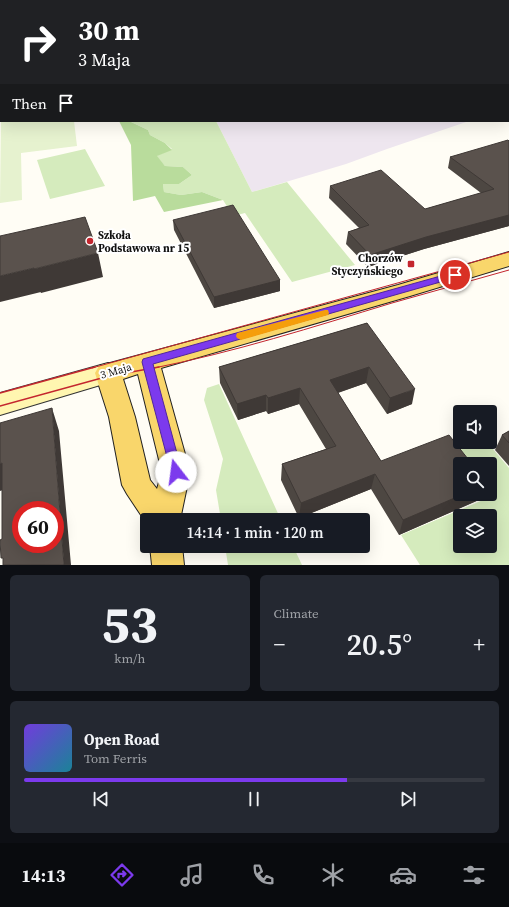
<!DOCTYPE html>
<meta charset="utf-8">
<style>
body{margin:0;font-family:"Source Serif 4",serif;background:#242831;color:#f1f3f6;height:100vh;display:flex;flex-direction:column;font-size:15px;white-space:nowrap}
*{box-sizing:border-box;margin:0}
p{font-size:13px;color:#9ea1a6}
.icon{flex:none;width:22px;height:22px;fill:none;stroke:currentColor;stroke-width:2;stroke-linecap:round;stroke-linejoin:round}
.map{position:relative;height:565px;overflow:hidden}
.drawer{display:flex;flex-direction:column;gap:10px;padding:10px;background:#0d0f14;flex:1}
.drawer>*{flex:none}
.hud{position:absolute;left:0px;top:0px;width:509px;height:122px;box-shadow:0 4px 16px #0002;background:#202124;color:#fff;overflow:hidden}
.buttons{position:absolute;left:453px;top:405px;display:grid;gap:8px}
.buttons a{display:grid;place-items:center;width:44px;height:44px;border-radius:4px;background:#171b24;box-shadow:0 4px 16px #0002;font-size:20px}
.speed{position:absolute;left:12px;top:501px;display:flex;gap:8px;font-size:20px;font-weight:700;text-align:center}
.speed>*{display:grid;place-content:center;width:52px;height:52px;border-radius:50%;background:#171b24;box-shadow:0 4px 16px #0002;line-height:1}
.speed .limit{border:6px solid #d22;background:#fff;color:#111}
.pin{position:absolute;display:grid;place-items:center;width:34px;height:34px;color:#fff;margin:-17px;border:2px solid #fff;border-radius:50%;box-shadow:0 1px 4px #0007}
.me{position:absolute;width:44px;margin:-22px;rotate:345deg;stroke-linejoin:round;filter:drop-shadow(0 0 3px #0008)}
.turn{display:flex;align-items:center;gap:14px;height:84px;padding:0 12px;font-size:18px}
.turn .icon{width:52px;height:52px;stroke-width:2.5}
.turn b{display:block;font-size:28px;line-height:34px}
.then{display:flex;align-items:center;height:38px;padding:0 12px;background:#0003;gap:8px;font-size:15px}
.big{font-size:30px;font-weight:600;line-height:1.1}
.drawer .widget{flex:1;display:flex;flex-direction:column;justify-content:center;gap:6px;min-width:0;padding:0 14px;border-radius:6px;background:#242831}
.drawer .dial{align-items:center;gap:0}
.dial b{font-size:52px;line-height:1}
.song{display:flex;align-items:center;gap:12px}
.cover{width:48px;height:48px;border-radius:6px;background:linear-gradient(135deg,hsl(260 70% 55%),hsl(190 70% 35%))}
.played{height:4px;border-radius:2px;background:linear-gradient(90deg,#7c3aed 70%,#363941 70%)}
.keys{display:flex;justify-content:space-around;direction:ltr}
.heat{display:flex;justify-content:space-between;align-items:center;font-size:22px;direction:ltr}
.drawer .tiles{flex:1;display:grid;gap:10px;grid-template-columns:1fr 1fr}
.widget:last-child{grid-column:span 2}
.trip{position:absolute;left:140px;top:513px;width:230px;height:40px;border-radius:4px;background:#171b24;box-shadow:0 4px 16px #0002;font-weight:600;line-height:40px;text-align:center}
.tabs{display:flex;height:64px;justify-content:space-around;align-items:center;background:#090b0e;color:#9ea1a6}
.tabs .icon{width:28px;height:28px}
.tabs .current{color:#7c3aed}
.tabs b{font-size:18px;color:#f1f3f6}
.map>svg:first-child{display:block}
.industrial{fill:#eee6ef}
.green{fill:#d5ebbd;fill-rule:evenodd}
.forest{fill:#b9dc9c}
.pitch{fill:#e6f2cf}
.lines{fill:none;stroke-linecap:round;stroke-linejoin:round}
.street-casing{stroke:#444;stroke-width:2}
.secondary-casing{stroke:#333;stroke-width:2}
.primary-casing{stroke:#222;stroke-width:2}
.street{fill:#fff;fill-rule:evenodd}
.secondary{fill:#fff6b0;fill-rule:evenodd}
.primary{fill:#f9d66b;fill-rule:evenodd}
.tram-far1{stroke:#c4262e;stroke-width:1}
.tram{stroke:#c4262e;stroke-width:1.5}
.wall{fill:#4d4742}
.shaded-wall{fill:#3f3936}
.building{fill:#5a524d;stroke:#3f3936;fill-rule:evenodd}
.route{fill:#7c3aed;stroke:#51269a}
.slow{fill:#f59e0b}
.poi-dot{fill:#c4262e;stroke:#fff;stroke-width:1.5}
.labels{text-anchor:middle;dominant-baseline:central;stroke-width:4;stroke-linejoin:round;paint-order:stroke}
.poi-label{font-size:11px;font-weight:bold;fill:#111;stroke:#fff;text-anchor:start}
.street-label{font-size:11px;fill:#111;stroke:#fff}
</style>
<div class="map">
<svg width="509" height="565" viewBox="0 0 509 565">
<rect width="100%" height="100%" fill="#fffdf5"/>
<path class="industrial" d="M84,0H283L76,1Z
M216,121H469L387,149L346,164L252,192Z"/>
<path class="green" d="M129,121H216L252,192L287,182L355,265L292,282L245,213L233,216L223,200L202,192L181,195L164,192L163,184H179L192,175L183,167L165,166L156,156L172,149L165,143L150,135L148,130Z
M85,149L105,186L50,199L37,160Z
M219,384L281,520H221L216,490L223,459L204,400L207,388Z
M478,442H487L509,468V565H420L401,535L483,500L479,494H490V464H460L450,453ZM460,516H490V546H460Z
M225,546H293L302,565H228Z"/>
<path class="forest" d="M119,121H129L148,130L150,135L165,143L172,150L157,156L165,166L183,167L192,175L179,184H163L164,192L181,195L202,192L223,200L164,212L155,196L133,201L131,145Z"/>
<path class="pitch" d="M1,113V121H74L77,146L21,153L22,200L0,203Z"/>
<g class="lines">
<defs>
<path id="street" d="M387,0H400L401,1H388Z
M508,46H509V54H508Z"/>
<path id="secondary" d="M108,363L117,366L121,373L117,380L0,415V393Z"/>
<path id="primary" d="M509,252V266L410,296L161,368L190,472L180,520H147V524L127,494L122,485L109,417L95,373L99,366L398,285ZM138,374L162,472L157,489L150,480L135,417L123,379Z
M150,546H182L184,565H152Z"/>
</defs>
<use href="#street" class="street-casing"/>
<use href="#secondary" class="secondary-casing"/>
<use href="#primary" class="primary-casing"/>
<use href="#street" class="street"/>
<use href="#secondary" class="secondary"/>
<use href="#primary" class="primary"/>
<path class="tram-far1" d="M92,368L509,252
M154,368C235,352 313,327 392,303C431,292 470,281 509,270"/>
<path class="tram" d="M0,393L95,367
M0,406L109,376L159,367"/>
</g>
<path class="wall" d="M509,141V226L424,249L368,267L346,244L348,232L359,228L329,198L330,186L425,209L481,193L448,168L450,157Z
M173,220L280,280V291L214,308L174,230Z
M367,323L412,404L387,414L366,383L338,393L381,461L481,499L399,535L371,489L299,518L281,480L282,464L326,449L299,404L268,414L266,411L238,420L220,383L219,367Z
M509,431V466L495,450L502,435Z"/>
<path class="shaded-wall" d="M0,25H1V31H0Z
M509,215V226L424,249L368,267L370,255L426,237Z
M98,253L103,277L41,293L34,269Z
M34,268L41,292L0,302V276Z
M280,280V291L214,308V297Z
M369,367L366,383L328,396L330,380Z
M300,388L299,404L268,414V398Z
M415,389L412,404L387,414L390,398Z
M266,395V411L238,420L237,404Z
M52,408L59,431L71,565H64Z
M2,463L12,487L0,491V464Z
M375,474L371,489L299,518L301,503Z
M464,494H483L481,499L399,535L403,520Z"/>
<path class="building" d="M0,0H27L28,1H1V25H0Z
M346,0H364L366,1H341Z
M508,140L509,141V215L426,237L370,255L348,232L369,225L330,186L381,170L425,209L494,189L450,157Z
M233,205L280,280L214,297L173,220Z
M85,217L98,253L34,269V268L0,276V236Z
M367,323L415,389L390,398L369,367L330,380L381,461L449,435L472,464H460V494H464L403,520L375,474L301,503L282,464L336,446L300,388L268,398L266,395L237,404L219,367Z
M52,408L64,565H3V558H1L0,540L2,539V463L0,464V423ZM21,510H55V544H21Z
M509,431V443L502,435Z"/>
<path class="route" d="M455,272L458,273L459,275L458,277L153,364L182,472L181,476L176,477L172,476L142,362L143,359Z"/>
<path class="slow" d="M325,310H328L329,313L328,315L241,340L237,338L236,336L237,333L241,332Z"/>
<g class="poi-dot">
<circle cx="90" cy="241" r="4"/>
<rect x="407" y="260" width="8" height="8" rx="2"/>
</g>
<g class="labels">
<g class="poi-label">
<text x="98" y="235">Szkoła<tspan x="98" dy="13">Podstawowa nr 15</tspan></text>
<text x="403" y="258" text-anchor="end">Chorzów<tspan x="403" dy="13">Styczyńskiego</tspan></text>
</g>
<g class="street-label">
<text transform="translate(116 371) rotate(-16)">3 Maja</text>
</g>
</g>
</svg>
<div class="buttons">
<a><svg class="icon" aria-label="sound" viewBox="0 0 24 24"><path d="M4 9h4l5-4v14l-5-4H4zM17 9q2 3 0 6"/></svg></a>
<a><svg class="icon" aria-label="search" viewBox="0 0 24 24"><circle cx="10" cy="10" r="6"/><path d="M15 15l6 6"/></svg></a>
<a><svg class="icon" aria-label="layers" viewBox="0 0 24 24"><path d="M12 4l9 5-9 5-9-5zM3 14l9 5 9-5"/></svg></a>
</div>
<div class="speed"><div class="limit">60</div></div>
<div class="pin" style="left:455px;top:275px;background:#d93025"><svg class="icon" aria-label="arrive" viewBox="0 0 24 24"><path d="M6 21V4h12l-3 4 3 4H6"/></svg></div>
<svg class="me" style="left:176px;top:472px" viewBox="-20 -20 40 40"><circle r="19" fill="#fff"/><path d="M0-13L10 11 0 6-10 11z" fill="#7c3aed"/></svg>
<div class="trip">14:14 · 1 min · 120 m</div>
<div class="hud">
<div class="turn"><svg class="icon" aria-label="right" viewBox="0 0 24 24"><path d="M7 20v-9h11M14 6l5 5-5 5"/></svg><div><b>30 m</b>3 Maja</div></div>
<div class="then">Then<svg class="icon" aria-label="arrive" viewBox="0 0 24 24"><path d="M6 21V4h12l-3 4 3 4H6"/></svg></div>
</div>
</div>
<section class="drawer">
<div class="tiles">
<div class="widget dial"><b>53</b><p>km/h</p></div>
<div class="widget"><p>Climate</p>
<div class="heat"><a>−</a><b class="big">20.5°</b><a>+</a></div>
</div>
<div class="widget">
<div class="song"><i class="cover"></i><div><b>Open Road</b><p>Tom Ferris</p></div></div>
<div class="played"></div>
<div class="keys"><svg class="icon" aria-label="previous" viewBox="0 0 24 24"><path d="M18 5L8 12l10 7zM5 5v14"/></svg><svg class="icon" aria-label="pause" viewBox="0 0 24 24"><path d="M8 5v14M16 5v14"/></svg><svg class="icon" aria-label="next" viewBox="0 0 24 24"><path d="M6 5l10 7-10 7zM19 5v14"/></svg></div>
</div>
</div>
</section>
<nav class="tabs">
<b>14:13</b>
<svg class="icon current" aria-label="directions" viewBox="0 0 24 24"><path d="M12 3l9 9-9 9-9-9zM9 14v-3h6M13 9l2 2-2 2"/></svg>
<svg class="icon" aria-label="music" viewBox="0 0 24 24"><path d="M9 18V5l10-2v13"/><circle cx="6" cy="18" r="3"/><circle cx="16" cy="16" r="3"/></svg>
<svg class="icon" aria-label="phone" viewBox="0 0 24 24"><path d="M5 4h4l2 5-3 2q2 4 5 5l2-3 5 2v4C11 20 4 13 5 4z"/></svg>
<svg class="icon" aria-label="climate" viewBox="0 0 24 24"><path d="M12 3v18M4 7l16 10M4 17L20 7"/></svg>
<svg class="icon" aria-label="car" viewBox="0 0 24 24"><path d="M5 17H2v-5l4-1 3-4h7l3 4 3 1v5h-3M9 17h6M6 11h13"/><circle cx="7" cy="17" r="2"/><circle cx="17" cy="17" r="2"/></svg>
<svg class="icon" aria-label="filters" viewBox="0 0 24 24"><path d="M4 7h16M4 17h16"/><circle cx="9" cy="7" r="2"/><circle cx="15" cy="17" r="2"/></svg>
</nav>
